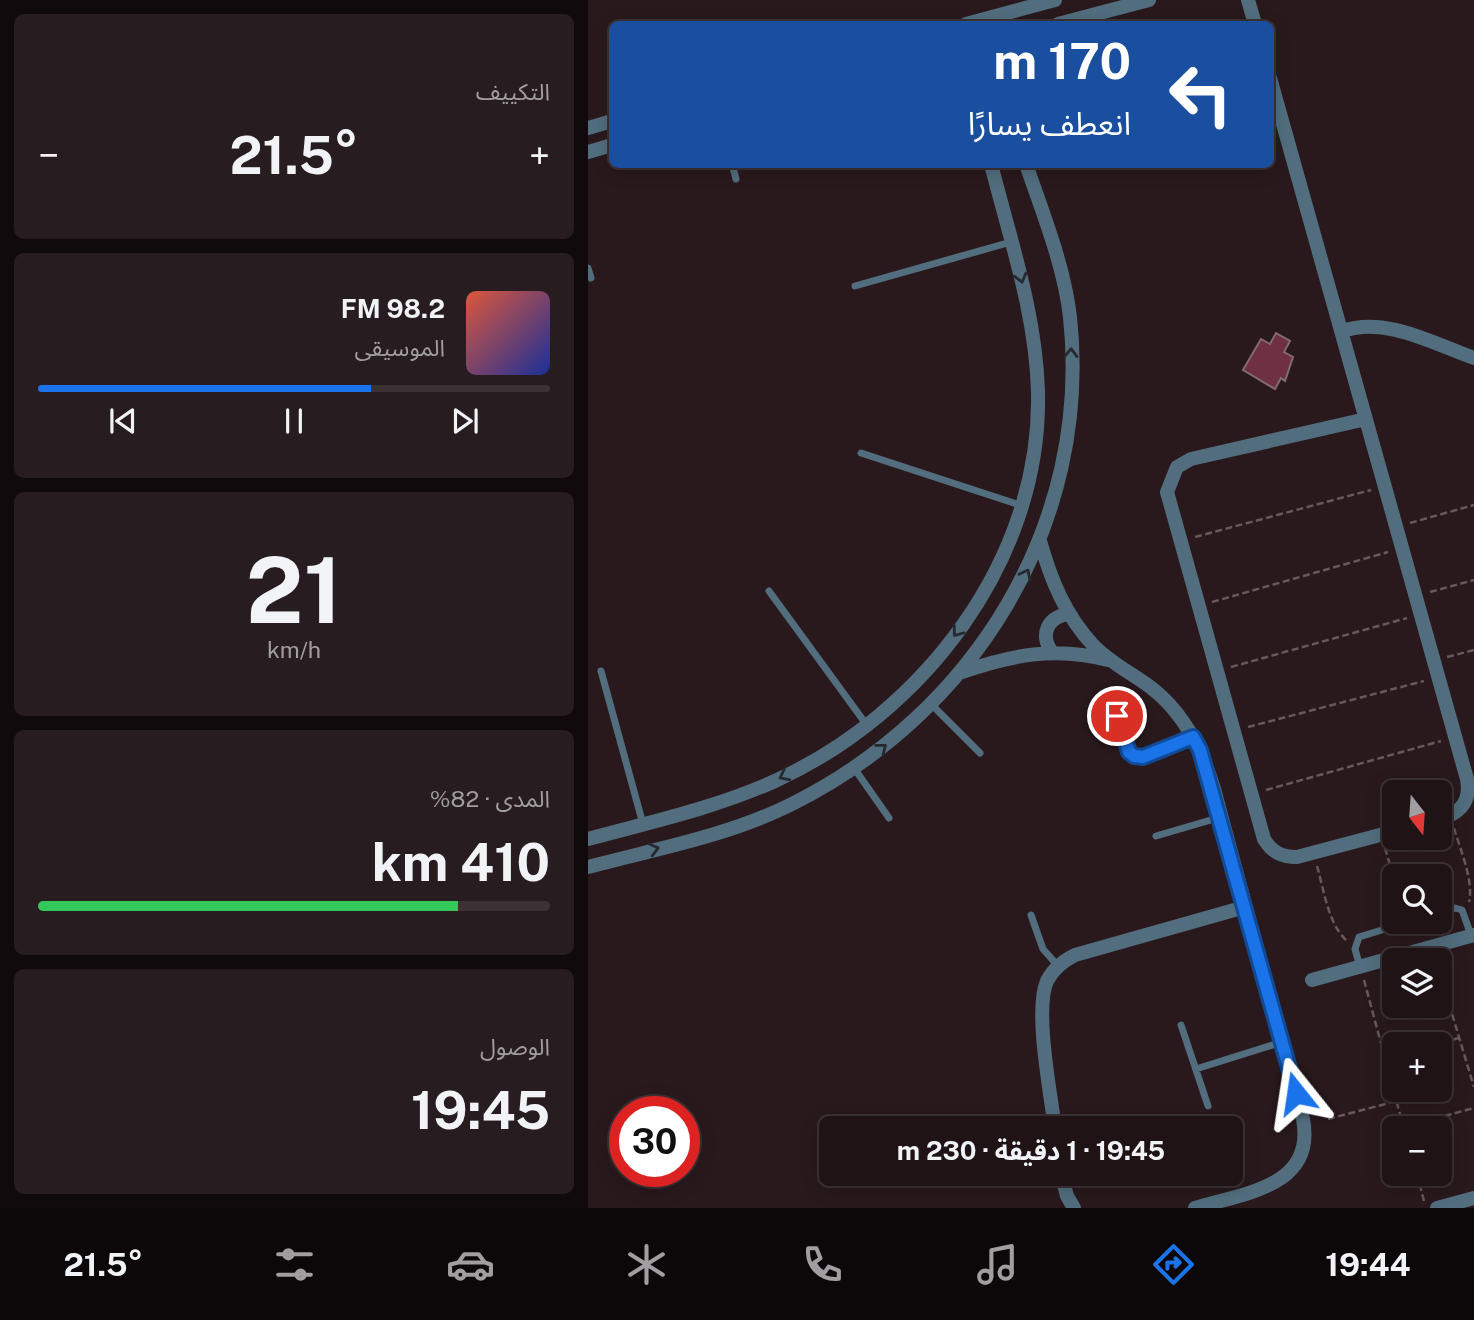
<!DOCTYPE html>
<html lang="ar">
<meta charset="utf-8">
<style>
body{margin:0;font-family:"Public Sans","Noto Sans Arabic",sans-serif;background:#271c1f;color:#f1f3f6;direction:rtl;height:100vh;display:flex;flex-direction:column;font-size:26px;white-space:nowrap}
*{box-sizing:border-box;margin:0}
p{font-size:23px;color:#a19ea1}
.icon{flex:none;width:38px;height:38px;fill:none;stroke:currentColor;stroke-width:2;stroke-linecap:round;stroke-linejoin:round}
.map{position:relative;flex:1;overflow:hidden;direction:ltr}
.panel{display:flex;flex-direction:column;gap:14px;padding:14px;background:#110a0c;width:588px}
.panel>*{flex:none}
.guide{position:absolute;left:21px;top:21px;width:665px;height:147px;border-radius:10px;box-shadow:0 4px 18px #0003,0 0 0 2px #3c3235;direction:rtl;background:#1a4fa0;color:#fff;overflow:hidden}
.needle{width:46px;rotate:163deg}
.tools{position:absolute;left:794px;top:780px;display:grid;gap:14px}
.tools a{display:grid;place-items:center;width:70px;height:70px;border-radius:10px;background:#1f1316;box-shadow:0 4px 18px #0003,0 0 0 2px #3c3235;font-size:35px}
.speed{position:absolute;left:21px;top:1096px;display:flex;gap:14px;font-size:35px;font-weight:700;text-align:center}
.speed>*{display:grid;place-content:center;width:91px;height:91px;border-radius:50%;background:#1f1316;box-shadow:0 4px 18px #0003,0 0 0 2px #3c3235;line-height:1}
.speed .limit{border:10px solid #d22;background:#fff;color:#111}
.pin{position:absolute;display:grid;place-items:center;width:60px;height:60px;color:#fff;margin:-30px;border:4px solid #fff;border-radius:50%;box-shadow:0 2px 7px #0007}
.me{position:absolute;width:77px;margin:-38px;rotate:345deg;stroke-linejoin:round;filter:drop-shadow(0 0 5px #0008)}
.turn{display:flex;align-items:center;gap:24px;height:147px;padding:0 28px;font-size:32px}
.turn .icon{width:91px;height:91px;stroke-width:2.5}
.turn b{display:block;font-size:49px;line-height:60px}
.big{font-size:52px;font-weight:700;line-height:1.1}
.panel .widget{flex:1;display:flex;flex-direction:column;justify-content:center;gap:10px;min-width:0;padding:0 24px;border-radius:10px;background:#271c1f}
.panel .dial{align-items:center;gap:0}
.dial b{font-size:91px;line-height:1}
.song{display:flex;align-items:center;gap:21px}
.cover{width:84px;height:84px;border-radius:10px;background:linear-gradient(135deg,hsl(10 70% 55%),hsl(230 70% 35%))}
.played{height:7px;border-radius:4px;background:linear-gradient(90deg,#1a73e8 65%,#3c3235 65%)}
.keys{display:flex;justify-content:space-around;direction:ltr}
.heat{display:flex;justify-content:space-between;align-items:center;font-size:38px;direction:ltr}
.charge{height:10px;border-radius:5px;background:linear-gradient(90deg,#34c759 82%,#3c3235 0)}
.trip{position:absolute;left:231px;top:1116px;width:424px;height:70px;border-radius:10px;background:#1f1316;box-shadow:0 4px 18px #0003,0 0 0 2px #3c3235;font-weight:700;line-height:70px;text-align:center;direction:rtl}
.menu{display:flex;height:112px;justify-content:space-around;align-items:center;background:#0c0809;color:#a19ea1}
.menu .icon{width:49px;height:49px}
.menu .on{color:#1a73e8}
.menu b{font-size:32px;color:#f1f3f6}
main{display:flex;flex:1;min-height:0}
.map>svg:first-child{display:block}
.building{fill:#6e3042;stroke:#806b70;stroke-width:2}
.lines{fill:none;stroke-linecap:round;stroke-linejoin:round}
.path{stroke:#67585b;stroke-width:2.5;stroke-dasharray:7 3.5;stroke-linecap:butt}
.service{stroke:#526e7e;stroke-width:7}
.minor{stroke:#526e7e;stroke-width:14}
.oneway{stroke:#252a31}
.route-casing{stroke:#114b97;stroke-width:18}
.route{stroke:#1a73e8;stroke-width:12}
</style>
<main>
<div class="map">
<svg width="886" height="1208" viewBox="0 0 886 1208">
<rect width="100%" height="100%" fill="#29191d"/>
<path class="building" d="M688,333L702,341L696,352L705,357L697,381L693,378L687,389L655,370L673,339L682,344Z"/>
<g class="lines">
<path class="path" d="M822,523L886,505
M607,537L783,490
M842,592L886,580
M624,602L800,552
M859,657L886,650
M643,667L819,618
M660,727L836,681
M678,790L853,741
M866,828C872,849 886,881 881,902
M797,848L807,882
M729,866C736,890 740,923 758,940
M852,974L886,1087
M776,980L816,1129
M845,1045L871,1038
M797,1057L807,1054
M740,1119L809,1101
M816,1127L886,1108
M829,1174L836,1201"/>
<path class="service" d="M144,164L148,179
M0,268L3,278
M267,286L423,242
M273,453L435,506
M181,591L278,724
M13,671L55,824
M343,704L392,753
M529,716L541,752L546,756H555L604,737
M266,768L301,818
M568,836L633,817
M852,913L867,908L874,910L883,935
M443,915L455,949L470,966
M772,967L767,949L771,937L820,922
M593,1025L620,1106
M608,1069L694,1042"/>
<path class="minor" d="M660,0L667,24
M378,24L467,0
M470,24L561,0
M682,78L879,779C883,801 873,813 852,819
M0,128L24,121
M0,152L24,145
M755,331C797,316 846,344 886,358
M778,419L603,459L589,467L579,492L676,839C684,852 693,857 709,857L807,831
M452,541C463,580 477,615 505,645C523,664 546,674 566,690C597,715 615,752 626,789L715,1119C728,1187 656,1193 607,1208
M464,652C451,635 460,616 481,614
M374,672C424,655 468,646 520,660
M0,839C63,822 127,808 187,781C336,713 454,559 450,392C448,314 422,239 403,164
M0,867C68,849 139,836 202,805C386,714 504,524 482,317C476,265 455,214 438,164
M724,980L886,935
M467,1129C463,1095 446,1010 459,981C465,969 475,961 487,955L657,907
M473,1174L479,1196L486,1208
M849,1208L886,1198"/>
</g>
<defs><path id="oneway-chevron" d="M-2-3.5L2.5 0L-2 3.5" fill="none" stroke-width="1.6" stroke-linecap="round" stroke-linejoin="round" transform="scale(1.75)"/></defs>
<g class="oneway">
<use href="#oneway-chevron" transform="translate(433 278) rotate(75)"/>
<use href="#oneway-chevron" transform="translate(483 353) rotate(-89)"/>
<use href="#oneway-chevron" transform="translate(438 574) rotate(-63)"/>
<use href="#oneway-chevron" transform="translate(369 632) rotate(127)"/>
<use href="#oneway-chevron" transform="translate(294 748) rotate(-38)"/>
<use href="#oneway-chevron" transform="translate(196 776) rotate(153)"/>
<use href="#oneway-chevron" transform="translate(66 849) rotate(-15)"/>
</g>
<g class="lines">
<defs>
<path id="route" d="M529,716L541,752L546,756L555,757L605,737L612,750L708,1093"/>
</defs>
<use href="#route" class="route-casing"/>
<use href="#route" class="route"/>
</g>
</svg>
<div class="tools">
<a><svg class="needle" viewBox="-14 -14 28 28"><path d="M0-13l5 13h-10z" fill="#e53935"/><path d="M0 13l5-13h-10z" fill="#a19ea1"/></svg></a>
<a><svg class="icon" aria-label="search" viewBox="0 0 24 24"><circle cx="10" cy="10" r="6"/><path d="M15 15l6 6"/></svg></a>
<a><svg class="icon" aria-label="layers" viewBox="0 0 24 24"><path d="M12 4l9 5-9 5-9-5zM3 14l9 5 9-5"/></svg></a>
<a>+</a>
<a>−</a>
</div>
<div class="speed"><div class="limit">30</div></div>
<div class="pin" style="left:529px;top:716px;background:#d93025"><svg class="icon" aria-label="arrive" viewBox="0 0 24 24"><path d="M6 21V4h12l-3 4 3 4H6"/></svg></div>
<svg class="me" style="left:708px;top:1093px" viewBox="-20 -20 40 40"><path d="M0-17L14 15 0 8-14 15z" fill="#1a73e8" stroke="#fff" stroke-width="4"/></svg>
<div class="trip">19:45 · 1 دقيقة · 230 m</div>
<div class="guide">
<div class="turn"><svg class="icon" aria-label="left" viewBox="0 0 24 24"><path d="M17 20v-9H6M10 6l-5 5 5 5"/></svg><div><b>170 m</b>انعطف يسارًا</div></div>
</div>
</div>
<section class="panel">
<div class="widget"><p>التكييف</p>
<div class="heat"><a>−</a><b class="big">21.5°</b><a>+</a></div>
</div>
<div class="widget">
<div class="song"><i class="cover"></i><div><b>98.2 FM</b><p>الموسيقى</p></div></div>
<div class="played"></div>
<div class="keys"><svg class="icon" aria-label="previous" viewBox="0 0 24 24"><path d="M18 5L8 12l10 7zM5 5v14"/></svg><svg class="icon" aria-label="pause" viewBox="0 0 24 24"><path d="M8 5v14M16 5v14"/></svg><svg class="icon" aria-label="next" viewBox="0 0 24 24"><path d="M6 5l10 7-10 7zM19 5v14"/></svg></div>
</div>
<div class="widget dial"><b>21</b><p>km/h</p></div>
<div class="widget"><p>المدى · 82%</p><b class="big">410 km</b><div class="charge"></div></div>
<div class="widget"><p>الوصول</p><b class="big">19:45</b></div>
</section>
</main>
<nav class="menu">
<b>19:44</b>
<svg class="icon on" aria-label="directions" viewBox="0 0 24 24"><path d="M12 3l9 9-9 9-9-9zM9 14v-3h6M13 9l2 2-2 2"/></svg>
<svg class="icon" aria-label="music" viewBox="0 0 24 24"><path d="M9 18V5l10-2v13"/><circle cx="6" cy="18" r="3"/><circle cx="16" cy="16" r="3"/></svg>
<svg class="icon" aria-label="phone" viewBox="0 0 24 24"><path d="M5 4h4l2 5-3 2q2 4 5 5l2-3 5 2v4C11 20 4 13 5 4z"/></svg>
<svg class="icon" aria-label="climate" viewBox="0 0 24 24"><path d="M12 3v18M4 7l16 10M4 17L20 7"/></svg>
<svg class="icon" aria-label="car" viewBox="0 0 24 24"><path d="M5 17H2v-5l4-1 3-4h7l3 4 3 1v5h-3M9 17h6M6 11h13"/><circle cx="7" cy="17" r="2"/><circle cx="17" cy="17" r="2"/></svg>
<svg class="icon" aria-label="filters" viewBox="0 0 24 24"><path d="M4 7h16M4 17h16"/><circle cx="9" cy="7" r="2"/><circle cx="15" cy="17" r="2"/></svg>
<b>21.5°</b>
</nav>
